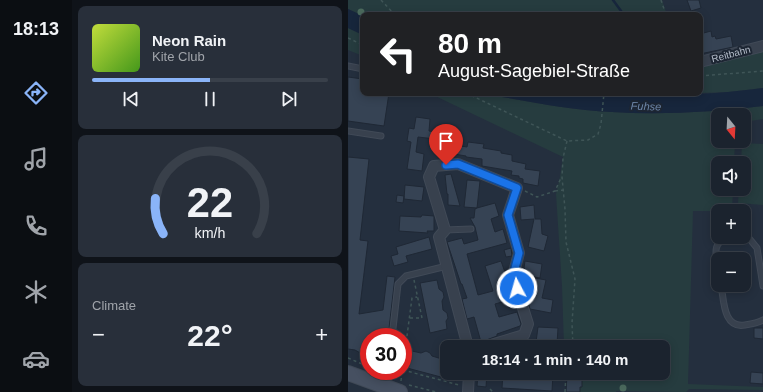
<!DOCTYPE html>
<meta charset="utf-8">
<style>
body{margin:0;font-family:Helvetica,sans-serif;background:#282f3a;color:#f1f3f6;height:100vh;display:flex;flex-direction:column;font-size:15px;white-space:nowrap}
*{box-sizing:border-box;margin:0}
p{font-size:13px;color:#a0a4aa}
.icon{flex:none;width:22px;height:22px;fill:none;stroke:currentColor;stroke-width:2;stroke-linecap:round;stroke-linejoin:round}
.map{position:relative;flex:1;overflow:hidden}
.details{display:flex;flex-direction:column;gap:6px;padding:6px;background:#0f1319;width:276px}
.details>*{flex:none}
.banner{position:absolute;left:12px;top:12px;width:343px;height:84px;border-radius:8px;box-shadow:0 2px 10px #0003,0 0 0 1px #39404a;background:#202124;color:#fff;overflow:hidden}
.needle{width:26px;rotate:162deg}
.controls{position:absolute;left:363px;top:108px;display:grid;gap:8px}
.controls a{display:grid;place-items:center;width:40px;height:40px;border-radius:8px;background:#1b232e;box-shadow:0 2px 10px #0003,0 0 0 1px #39404a;font-size:20px}
.speed{position:absolute;left:12px;top:328px;display:flex;gap:8px;font-size:20px;font-weight:700;text-align:center}
.speed>*{display:grid;place-content:center;width:52px;height:52px;border-radius:50%;background:#1b232e;box-shadow:0 2px 10px #0003,0 0 0 1px #39404a;line-height:1}
.speed .limit{border:6px solid #d22;background:#fff;color:#111}
.pin{position:absolute;display:grid;place-items:center;width:34px;height:34px;color:#fff;margin:-41px -17px;border-radius:50% 50% 50% 0;rotate:-45deg;box-shadow:0 0 4px #0007}
.pin .icon{rotate:45deg}
.me{position:absolute;width:44px;margin:-22px;rotate:354deg;stroke-linejoin:round;filter:drop-shadow(0 0 3px #0008)}
.turn{display:flex;align-items:center;gap:14px;height:84px;padding:0 12px;font-size:18px}
.turn .icon{width:52px;height:52px;stroke-width:2.5}
.turn b{display:block;font-size:28px;line-height:34px}
.big{font-size:30px;font-weight:600;line-height:1.1}
.details .widget{flex:1;display:flex;flex-direction:column;justify-content:center;gap:6px;min-width:0;padding:0 14px;border-radius:8px;background:#282f3a}
.details .dial{align-items:center;gap:0}
.dial svg{height:104px;overflow:visible;fill:none;stroke:#39404a;stroke-width:7;stroke-linecap:round;text-anchor:middle}
.dial text{fill:#f1f3f6;stroke:none}
.song{display:flex;align-items:center;gap:12px}
.cover{width:48px;height:48px;border-radius:6px;background:linear-gradient(135deg,hsl(70 70% 55%),hsl(100 70% 35%))}
.played{height:4px;border-radius:2px;background:linear-gradient(90deg,#8ab4f8 50%,#39404a 50%)}
.keys{display:flex;justify-content:space-around;direction:ltr}
.heat{display:flex;justify-content:space-between;align-items:center;font-size:22px;direction:ltr}
.trip{position:absolute;left:92px;top:340px;width:230px;height:40px;border-radius:8px;background:#1b232e;box-shadow:0 2px 10px #0003,0 0 0 1px #39404a;font-weight:600;line-height:40px;text-align:center}
main{display:flex;flex:1;min-height:0}
.tab-bar{display:flex;flex-direction:column;width:72px;justify-content:space-around;align-items:center;background:#0b0e12;color:#a0a4aa}
.tab-bar .icon{width:28px;height:28px}
.tab-bar .selected{color:#8ab4f8}
.tab-bar b{font-size:18px;color:#f1f3f6}
.map>svg:first-child{display:block}
.green{fill:#263c3f}
.water{fill:#17263c}
.lines{fill:none;stroke-linecap:round;stroke-linejoin:round}
.stream{stroke:#17263c;stroke-width:2.5}
.building{fill:#364354;stroke:#1f2835}
.lane-casing{stroke:#414a57;stroke-width:7}
.street-casing{stroke:#414a57;stroke-width:12}
.secondary-casing{stroke:#414a57;stroke-width:16}
.path{stroke:#3f5557;stroke-width:1.5;stroke-dasharray:3 3;stroke-linecap:butt}
.lane{stroke:#38414e;stroke-width:5}
.street{stroke:#38414e;stroke-width:10}
.secondary{stroke:#465061;stroke-width:14}
.tree{fill:#4b6a5d}
.route-casing{stroke:#114b97;stroke-width:10}
.route{stroke:#1a73e8;stroke-width:7}
.labels{text-anchor:middle;dominant-baseline:central;stroke-width:4;stroke-linejoin:round;paint-order:stroke}
.street-label{font-size:10px;fill:#b4bcc9;stroke:#1d2633}
.water-label{font-size:11px;font-style:italic;fill:#6d86a8;stroke:#1d2633}
</style>
<main>
<nav class="tab-bar">
<b>18:13</b>
<svg class="icon selected" aria-label="directions" viewBox="0 0 24 24"><path d="M12 3l9 9-9 9-9-9zM9 14v-3h6M13 9l2 2-2 2"/></svg>
<svg class="icon" aria-label="music" viewBox="0 0 24 24"><path d="M9 18V5l10-2v13"/><circle cx="6" cy="18" r="3"/><circle cx="16" cy="16" r="3"/></svg>
<svg class="icon" aria-label="phone" viewBox="0 0 24 24"><path d="M5 4h4l2 5-3 2q2 4 5 5l2-3 5 2v4C11 20 4 13 5 4z"/></svg>
<svg class="icon" aria-label="climate" viewBox="0 0 24 24"><path d="M12 3v18M4 7l16 10M4 17L20 7"/></svg>
<svg class="icon" aria-label="car" viewBox="0 0 24 24"><path d="M5 17H2v-5l4-1 3-4h7l3 4 3 1v5h-3M9 17h6M6 11h13"/><circle cx="7" cy="17" r="2"/><circle cx="17" cy="17" r="2"/></svg>
</nav>
<section class="details">
<div class="widget">
<div class="song"><i class="cover"></i><div><b>Neon Rain</b><p>Kite Club</p></div></div>
<div class="played"></div>
<div class="keys"><svg class="icon" aria-label="previous" viewBox="0 0 24 24"><path d="M18 5L8 12l10 7zM5 5v14"/></svg><svg class="icon" aria-label="pause" viewBox="0 0 24 24"><path d="M8 5v14M16 5v14"/></svg><svg class="icon" aria-label="next" viewBox="0 0 24 24"><path d="M6 5l10 7-10 7zM19 5v14"/></svg></div>
</div>
<div class="widget dial"><svg viewBox="0 0 100 80">
<path d="M14 69A42 42 0 1 1 86 69"/>
<path d="M14 69A42 42 0 0 1 8 42" stroke="#8ab4f8"/>
<text x="50" y="56" font-size="32" font-weight="700">22</text>
<text x="50" y="72" font-size="11">km/h</text>
</svg></div>
<div class="widget"><p>Climate</p>
<div class="heat"><a>−</a><b class="big">22°</b><a>+</a></div>
</div>
</section>
<div class="map">
<svg width="415" height="392" viewBox="0 0 415 392">
<rect width="100%" height="100%" fill="#242f3e"/>
<path class="green" d="M0,0H314L319,15H15V16L0,9Z
M0,28L15,35V56L0,50Z
M415,47V88L381,92L294,95L277,93H352V62Z
M81,93H139L143,95C183,102 223,110 264,112C314,115 365,112 415,106V119L396,122V115H370V141H387L386,163H370V189H385L384,211H345L340,384L415,387V390L341,389L338,392L268,391V392H218L219,375H216V373H315V347H216L214,286L208,194L212,177L215,157Z
M394,143L415,144V205L390,203L391,189H396V163H393Z"/>
<path class="water" d="M0,9L15,16V35L0,28Z
M415,88V106C365,112 314,115 264,112C223,110 183,102 143,95L139,93H277C320,97 371,94 415,88Z"/>
<g class="lines">
<path class="stream" d="M265,0L276,15"/>
</g>
<path class="building" d="M339,0H351L353,8L343,11Z
M363,31L364,37L367,36L368,39L383,36L385,47L352,54V34Z
M0,77L15,79V93H41L36,126L0,121Z
M68,117L82,119L81,131L103,134L101,144L119,147L120,142L136,144L135,148L153,151V153L164,155V161L178,164L177,169L192,171L190,186L175,183V179L171,178V176L163,175L164,171L134,166V159L118,157V156L100,153L101,145L100,149L86,147L87,139L70,137L68,152L76,154L74,171L59,169L63,142L59,141L61,128L66,129Z
M0,157L21,159L12,240L20,241L11,314L35,310L39,276L47,277L40,337H21V358L7,350L0,349Z
M103,174L112,206L100,205V194H99L97,175Z
M119,180L132,181L129,208L147,203L151,216L143,219L147,232L155,229L159,243L119,254L130,295L145,291L137,266L153,261L158,275L154,276L161,300L147,304L151,317L169,312L173,324L172,326L149,334V336L133,342L126,317L119,319L114,299L119,298L114,284H113L99,242L114,238L116,244L130,240L127,227L122,218H126L127,209L129,208L116,207Z
M57,185L76,187L74,201L56,199Z
M49,195L56,196L55,203L48,202Z
M186,205L187,219H193L194,234L200,236L196,251L180,247L186,219L173,220L172,207Z
M74,215L86,216V231H79L80,233L51,231L52,216L73,217Z
M81,237L84,249L58,256L60,262L46,266L43,256L50,254L48,247Z
M163,248L164,256L158,257L156,250Z
M177,261L194,264L192,278L175,275Z
M187,278L198,280L194,298L205,300L203,313L182,309L181,305Z
M89,280L91,289L95,292L96,297L94,301L95,310L99,313L100,318L98,321L99,329L82,333L72,283Z
M190,327L210,328L209,344L188,342Z
M406,328H415V339L406,338Z
M64,351L73,353L78,351L82,353L84,356L94,359L99,356V373H110L108,381L59,368Z
M403,372L415,373V384L402,383Z
M130,373H139L138,387L129,386Z
M155,373L205,374L204,391L154,388Z
M219,375L234,376V387H232V392H218Z"/>
<g class="lines">
<defs>
<path id="lane" d="M0,66L15,69
M0,131L33,136
M97,230L123,229
M396,236L400,237L409,248L415,286
M370,268C367,253 364,240 384,237
M373,285C376,300 375,329 397,325C404,324 410,323 415,320
M44,337L50,284L58,276L99,266"/>
<path id="street" d="M352,62L415,46
M120,347L91,237L97,230L81,177L86,166L110,164L169,188L160,215L171,253L165,276L180,324L176,335L136,347
M120,392L121,373"/>
<path id="secondary" d="M0,373L52,392"/>
</defs>
<use href="#lane" class="lane-casing"/>
<use href="#street" class="street-casing"/>
<use href="#secondary" class="secondary-casing"/>
<path class="path" d="M33,0L47,15
M313,0L318,15
M0,38L15,45
M352,76L415,71
M118,93L219,141L240,140L250,134L253,124L256,93
M219,141L215,158L214,177L217,209L218,242L227,279L224,323L225,347
M177,191L189,197L207,191L213,178
M207,191L215,190
M62,318H74L66,280
M0,358L21,367
M55,366L64,298L69,297
M55,370L111,385
M53,381L54,371
M61,385L88,392
M142,389L145,392
M217,392L218,373"/>
<use href="#lane" class="lane"/>
<use href="#street" class="street"/>
<use href="#secondary" class="secondary"/>
</g>
<g class="tree">
<circle cx="13" cy="12" r="3.5"/>
<circle cx="275" cy="388" r="3.5"/>
</g>
<g class="lines">
<defs>
<path id="route" d="M98,165L110,164L169,188L160,215L171,253L165,276L169,288"/>
</defs>
<use href="#route" class="route-casing"/>
<use href="#route" class="route"/>
</g>
<g class="labels">
<g class="street-label">
<text transform="translate(383 54) rotate(-15)">Reitbahn</text>
</g>
<g class="water-label">
<text transform="translate(298 106) rotate(2)">Fuhse</text>
</g>
</g>
</svg>
<div class="controls">
<a><svg class="needle" viewBox="-14 -14 28 28"><path d="M0-13l5 13h-10z" fill="#e53935"/><path d="M0 13l5-13h-10z" fill="#a0a4aa"/></svg></a>
<a><svg class="icon" aria-label="sound" viewBox="0 0 24 24"><path d="M4 9h4l5-4v14l-5-4H4zM17 9q2 3 0 6"/></svg></a>
<a>+</a>
<a>−</a>
</div>
<div class="speed"><div class="limit">30</div></div>
<div class="pin" style="left:98px;top:165px;background:#d93025"><svg class="icon" aria-label="arrive" viewBox="0 0 24 24"><path d="M6 21V4h12l-3 4 3 4H6"/></svg></div>
<svg class="me" style="left:169px;top:288px" viewBox="-20 -20 40 40"><circle r="17" fill="#1a73e8" stroke="#fff" stroke-width="3"/><path d="M0-11L8 9 0 5-8 9z" fill="#fff"/></svg>
<div class="trip">18:14 · 1 min · 140 m</div>
<div class="banner">
<div class="turn"><svg class="icon" aria-label="left" viewBox="0 0 24 24"><path d="M17 20v-9H6M10 6l-5 5 5 5"/></svg><div><b>80 m</b>August-Sagebiel-Straße</div></div>
</div>
</div>
</main>
